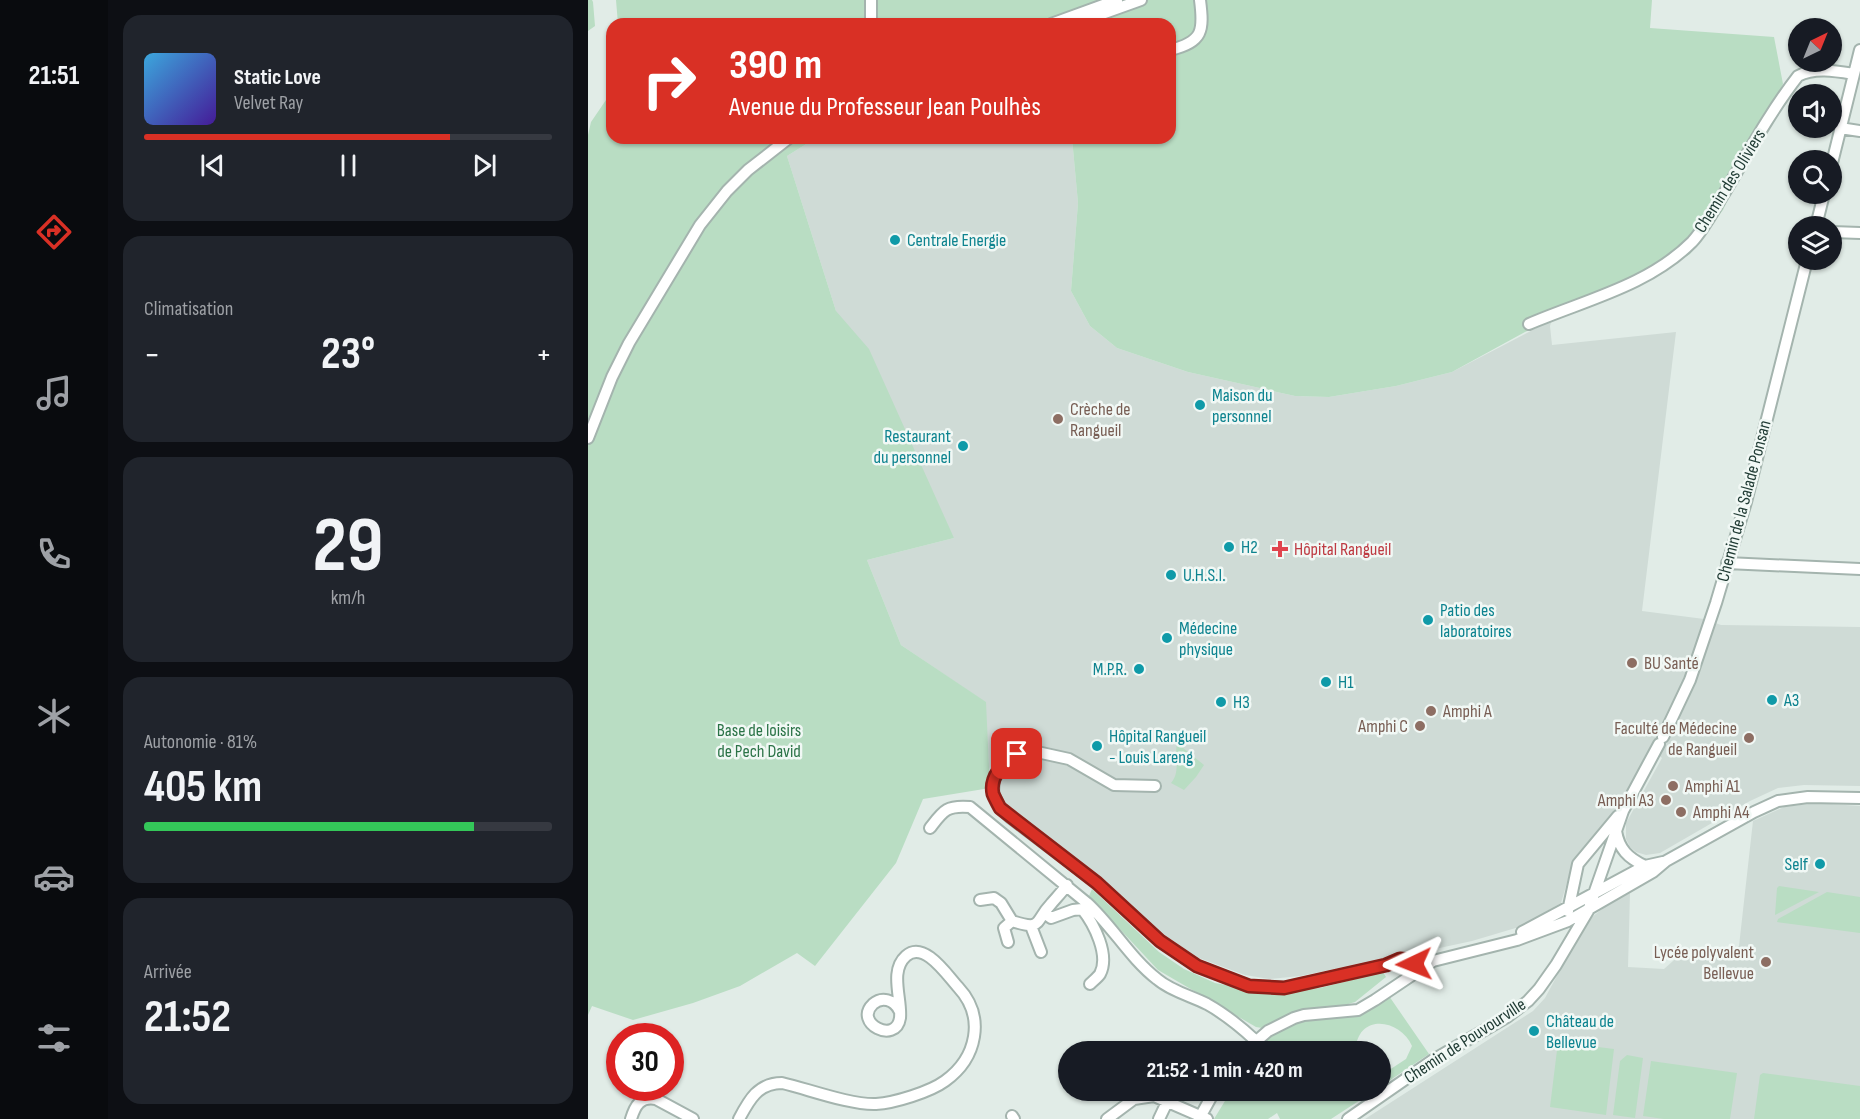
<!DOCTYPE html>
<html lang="fr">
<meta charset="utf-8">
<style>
body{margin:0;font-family:"Sofia Sans Condensed",sans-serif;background:#20242c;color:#f1f3f6;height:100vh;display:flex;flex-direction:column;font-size:22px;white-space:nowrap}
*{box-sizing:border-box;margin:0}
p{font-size:20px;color:#9ea1a6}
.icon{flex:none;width:33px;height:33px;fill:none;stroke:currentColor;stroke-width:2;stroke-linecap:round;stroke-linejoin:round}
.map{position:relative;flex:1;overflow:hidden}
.sheet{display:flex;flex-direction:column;gap:15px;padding:15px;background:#0d0f14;width:480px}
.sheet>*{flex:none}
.hud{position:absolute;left:18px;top:18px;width:570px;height:126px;border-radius:18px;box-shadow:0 2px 4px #0004;background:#d93025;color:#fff;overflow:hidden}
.needle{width:39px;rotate:43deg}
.fabs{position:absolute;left:1200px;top:18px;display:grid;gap:12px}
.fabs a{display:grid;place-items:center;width:54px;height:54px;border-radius:50%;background:#171b24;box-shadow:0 2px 4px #0004;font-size:30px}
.speed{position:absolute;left:18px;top:1023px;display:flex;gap:12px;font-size:30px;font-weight:700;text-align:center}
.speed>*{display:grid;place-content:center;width:78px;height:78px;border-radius:50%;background:#171b24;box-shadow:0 2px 4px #0004;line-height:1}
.speed .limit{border:9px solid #d22;background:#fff;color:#111}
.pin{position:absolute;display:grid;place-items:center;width:51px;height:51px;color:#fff;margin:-26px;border-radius:12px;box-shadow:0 3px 9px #0006}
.me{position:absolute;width:66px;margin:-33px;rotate:268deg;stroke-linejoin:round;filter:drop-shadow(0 0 4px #0008)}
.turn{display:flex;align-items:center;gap:21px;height:126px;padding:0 24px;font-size:27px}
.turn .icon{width:78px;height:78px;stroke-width:2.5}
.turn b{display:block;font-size:42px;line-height:51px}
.big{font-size:45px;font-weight:700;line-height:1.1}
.sheet .widget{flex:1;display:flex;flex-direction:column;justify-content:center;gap:9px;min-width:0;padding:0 21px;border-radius:18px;background:#20242c}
.sheet .dial{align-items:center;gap:0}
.dial b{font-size:78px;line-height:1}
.song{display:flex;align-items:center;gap:18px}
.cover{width:72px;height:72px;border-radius:9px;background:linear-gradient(135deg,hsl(200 70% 55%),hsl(260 70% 35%))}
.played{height:6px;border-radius:3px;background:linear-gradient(90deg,#d93025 75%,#363941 75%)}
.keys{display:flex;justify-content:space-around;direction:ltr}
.heat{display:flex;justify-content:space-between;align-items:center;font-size:33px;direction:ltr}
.charge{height:9px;border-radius:4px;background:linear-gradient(90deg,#34c759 81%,#363941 0)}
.trip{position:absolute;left:470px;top:1041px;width:333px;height:60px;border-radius:30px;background:#171b24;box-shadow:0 2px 4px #0004;font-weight:700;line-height:60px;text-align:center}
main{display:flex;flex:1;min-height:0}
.menu{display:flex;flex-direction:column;width:108px;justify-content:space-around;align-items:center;background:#090b0e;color:#9ea1a6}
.menu .icon{width:42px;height:42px}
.menu .current{color:#d93025}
.menu b{font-size:27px;color:#f1f3f6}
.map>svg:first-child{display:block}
.built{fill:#cfdbd6}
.green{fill:#b9ddc3}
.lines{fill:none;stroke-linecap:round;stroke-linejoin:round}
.minor-casing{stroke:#a4b4ae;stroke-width:14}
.minor{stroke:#fff;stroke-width:10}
.route-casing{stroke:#8d1f18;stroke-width:15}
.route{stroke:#d93025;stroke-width:10}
.culture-dot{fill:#0f9aa8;stroke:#f1f8f5;stroke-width:2}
.education-dot{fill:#8d6e63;stroke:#f1f8f5;stroke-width:2}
.health-dot{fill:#e0444e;stroke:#f1f8f5;stroke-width:2}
.labels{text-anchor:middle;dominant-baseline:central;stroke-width:5;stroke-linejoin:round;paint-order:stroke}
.street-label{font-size:18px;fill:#213c35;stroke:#f1f8f5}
.culture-label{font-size:18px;fill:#0d838f;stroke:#f1f8f5;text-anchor:start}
.education-label{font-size:18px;fill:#785e54;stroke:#f1f8f5;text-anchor:start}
.health-label{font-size:18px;fill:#be3a42;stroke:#f1f8f5;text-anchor:start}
.park-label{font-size:18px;fill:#2b7347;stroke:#f1f8f5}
</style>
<main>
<nav class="menu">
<b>21:51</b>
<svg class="icon current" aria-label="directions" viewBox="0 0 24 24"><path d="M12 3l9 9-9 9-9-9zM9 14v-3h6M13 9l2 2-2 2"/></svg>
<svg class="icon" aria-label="music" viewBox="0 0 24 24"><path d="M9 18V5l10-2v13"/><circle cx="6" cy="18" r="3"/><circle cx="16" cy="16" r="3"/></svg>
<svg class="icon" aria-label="phone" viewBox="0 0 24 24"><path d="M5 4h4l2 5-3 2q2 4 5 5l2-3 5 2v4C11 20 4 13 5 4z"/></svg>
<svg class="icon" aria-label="climate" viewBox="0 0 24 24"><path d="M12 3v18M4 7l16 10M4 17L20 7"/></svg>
<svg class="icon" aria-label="car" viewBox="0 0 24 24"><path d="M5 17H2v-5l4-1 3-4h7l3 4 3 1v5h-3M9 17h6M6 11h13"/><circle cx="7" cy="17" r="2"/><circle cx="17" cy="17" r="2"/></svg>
<svg class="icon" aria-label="filters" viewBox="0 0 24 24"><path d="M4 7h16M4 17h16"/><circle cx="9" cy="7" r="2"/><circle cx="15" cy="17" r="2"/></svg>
</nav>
<section class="sheet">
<div class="widget">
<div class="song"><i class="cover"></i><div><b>Static Love</b><p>Velvet Ray</p></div></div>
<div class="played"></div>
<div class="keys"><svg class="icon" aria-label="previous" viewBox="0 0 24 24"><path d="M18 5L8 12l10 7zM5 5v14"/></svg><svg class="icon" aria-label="pause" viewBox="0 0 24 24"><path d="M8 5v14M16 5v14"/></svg><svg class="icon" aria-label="next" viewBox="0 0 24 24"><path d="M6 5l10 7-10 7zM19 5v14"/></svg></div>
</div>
<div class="widget"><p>Climatisation</p>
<div class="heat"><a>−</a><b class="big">23°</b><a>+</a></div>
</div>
<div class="widget dial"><b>29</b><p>km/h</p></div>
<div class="widget"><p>Autonomie · 81%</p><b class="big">405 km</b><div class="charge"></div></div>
<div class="widget"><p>Arrivée</p><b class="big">21:52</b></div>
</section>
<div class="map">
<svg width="1272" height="1119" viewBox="0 0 1272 1119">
<rect width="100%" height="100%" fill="#e1ece7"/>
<path class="built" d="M228,138H484L490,203L483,291L502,326L529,348L600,372L707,396L741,397L808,386L864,372L964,320L962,326L964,345L1088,332L1054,611L1116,619L1133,625L1272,627V786L1216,785L1190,788L1162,801L1072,853L1058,855L1048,852L1042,847L1038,839V823L1074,758L1064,750L1026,815L991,852L985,862L973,903L931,927L884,941L833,952L712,976L681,979L657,975L611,958L585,942L500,869L423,814L408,790L401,767L397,702L313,645L279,560L366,538L199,390L248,311L199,156Z
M1228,803L1272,806V1119H777L945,1011L957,998L991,935L1004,917L1018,906L1042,893L1040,967L1076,969L1094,953L1133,957L1151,946L1165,821L1196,807Z"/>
<path class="green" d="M0,0H4L5,2L7,26L0,31Z
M28,0H1064L1062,28L1186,37L1195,84L1135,210L1102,254L1074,272L937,332L864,372L808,386L741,397L707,396L600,372L529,348L502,326L483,291L490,203L484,138H582V24H30Z
M24,82V138H228L199,156L248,311L281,349L366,538L279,560L313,645L398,702L402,788L335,799L308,863L227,966L209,953L152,986L105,1003L45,1020L4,1006L0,1015V135L3,122L18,100Z
M589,743L616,765L608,777L596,790L583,783C593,771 586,758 589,743Z
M1191,886L1231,892L1187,915L1189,888Z
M504,889L571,952L596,969L627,983L669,991L732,988L795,972L798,977L767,1002L750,1007L714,1010L674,1028L668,1027L570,970L501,896Z
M1239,892L1272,897V933L1189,922L1190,919Z
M801,996L841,1054L792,1087V1076L818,1059L824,1046C813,1020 773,1013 768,1046L762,1051L668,1052L674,1043L689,1031L722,1018L766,1017Z
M970,1042L1026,1049L1018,1115L962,1107Z
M1039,1055L1055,1058L1047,1118L1025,1115L1032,1061Z
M1063,1061L1149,1073L1142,1119H1076L1055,1116Z
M1175,1073L1272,1086V1119H1166L1172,1075Z
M643,1091H746L750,1096L760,1097L766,1091H786L743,1119H692L689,1113L680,1119H626Z"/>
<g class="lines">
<defs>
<path id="minor" d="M283,0V24
M463,24L529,0
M486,24L553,0
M582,50C615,42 616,31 612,0
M1252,128L1272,131
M1244,163L1272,50
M1228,226L1236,194
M1244,232L1272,233
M941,324C997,300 1060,286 1104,242C1117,228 1126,209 1137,192C1160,153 1182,112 1210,76C1226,67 1248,71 1266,74
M0,438L24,377L41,343L112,225L139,191L160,170L201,138
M1139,563L1272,569
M1075,737L1102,680L1128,603L1158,502L1219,260
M567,786L526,785L481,759L440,750L418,759L406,780L405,793L412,808L423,818L509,883L572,941L609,966L661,986L696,988L798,965L812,959L823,960L826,964
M342,828C355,811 358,805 382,807L499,903C525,927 542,958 569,979C583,991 603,996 619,1004C637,1014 653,1027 668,1041
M1028,831C1031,849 1040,858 1057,866
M392,900L406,898L413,903L424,921C455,931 446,922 463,904C468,898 474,892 479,885
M980,911L990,864L1030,816
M456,913L463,918L485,910L494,909C506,924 522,955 512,974C510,977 505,981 502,984
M443,926L453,952
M934,932L1057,866L1075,862
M420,942L416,928L424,921
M656,1052L680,1031L706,1018L716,1015L770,1010L787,1000L845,961L929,940L980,921L1065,872L1078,861L1166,812L1190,801L1220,797L1272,798
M424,1116L426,1119
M43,1119C47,1106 52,1096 68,1099L105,1119
M151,1119C161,1100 170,1083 194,1083C220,1089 262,1105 288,1104C306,1103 342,1092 357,1081C389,1058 398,1017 370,987C359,975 336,940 318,956C301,971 314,999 312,1018C308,1045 265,1023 285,1004C294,996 306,1000 311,1010
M519,1119L546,1099L566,1096L619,1119
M571,1119L580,1100
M611,1119L627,1090
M760,1119L845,1060L919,1017L940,1001L951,989L968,965L1000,911L1035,811L1071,744"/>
</defs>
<use href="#minor" class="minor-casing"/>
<use href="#minor" class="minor"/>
</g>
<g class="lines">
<defs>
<path id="route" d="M429,754C416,761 401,777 405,794C407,799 410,804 412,808L509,883L572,941L609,966L661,986L696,988L798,965L812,959L823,960L826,964"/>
</defs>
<use href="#route" class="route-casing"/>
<use href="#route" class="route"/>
</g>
<g class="culture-dot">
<circle cx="307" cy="240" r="6"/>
<circle cx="612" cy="405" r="6"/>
<circle cx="375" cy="446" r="6"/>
<circle cx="641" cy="547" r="6"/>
<circle cx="583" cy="575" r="6"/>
<circle cx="840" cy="620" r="6"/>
<circle cx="579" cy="638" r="6"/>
<circle cx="551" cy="669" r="6"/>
<circle cx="738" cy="682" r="6"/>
<circle cx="1184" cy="700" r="6"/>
<circle cx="633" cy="702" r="6"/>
<circle cx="509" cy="746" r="6"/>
<circle cx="1232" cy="864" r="6"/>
<circle cx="946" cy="1031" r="6"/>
</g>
<g class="education-dot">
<circle cx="470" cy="419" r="6"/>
<circle cx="1044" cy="663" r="6"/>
<circle cx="843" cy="711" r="6"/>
<circle cx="832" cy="726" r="6"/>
<circle cx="1161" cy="738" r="6"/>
<circle cx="1085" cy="786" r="6"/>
<circle cx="1078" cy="800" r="6"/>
<circle cx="1093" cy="812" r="6"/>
<circle cx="1178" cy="962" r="6"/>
</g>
<path class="health-dot" d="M689 540h6v6h6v6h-6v6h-6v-6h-6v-6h6z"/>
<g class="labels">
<g class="street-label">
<text transform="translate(1142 181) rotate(-58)">Chemin des Oliviers</text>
<text transform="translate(1156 501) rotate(-75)">Chemin de la Salade Ponsan</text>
<text transform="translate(877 1041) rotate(-33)">Chemin de Pouvourville</text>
</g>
<g class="culture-label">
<text x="319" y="240">Centrale Energie</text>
<text x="624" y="395">Maison du<tspan x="624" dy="21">personnel</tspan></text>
<text x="363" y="436" text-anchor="end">Restaurant<tspan x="363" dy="21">du personnel</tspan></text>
<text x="653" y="547">H2</text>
<text x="595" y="575">U.H.S.I.</text>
<text x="852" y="610">Patio des<tspan x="852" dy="21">laboratoires</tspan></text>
<text x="591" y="628">Médecine<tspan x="591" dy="21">physique</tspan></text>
<text x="539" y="669" text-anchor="end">M.P.R.</text>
<text x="750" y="682">H1</text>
<text x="1196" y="700">A3</text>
<text x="645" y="702">H3</text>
<text x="521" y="736">Hôpital Rangueil<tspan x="521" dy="21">- Louis Lareng</tspan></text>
<text x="1220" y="864" text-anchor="end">Self</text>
<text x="958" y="1021">Château de<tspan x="958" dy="21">Bellevue</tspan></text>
</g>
<g class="education-label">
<text x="482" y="409">Crèche de<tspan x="482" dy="21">Rangueil</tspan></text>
<text x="1056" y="663">BU Santé</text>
<text x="855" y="711">Amphi A</text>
<text x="820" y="726" text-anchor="end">Amphi C</text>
<text x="1149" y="728" text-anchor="end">Faculté de Médecine<tspan x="1149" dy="21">de Rangueil</tspan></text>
<text x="1097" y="786">Amphi A1</text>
<text x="1066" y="800" text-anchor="end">Amphi A3</text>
<text x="1105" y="812">Amphi A4</text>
<text x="1166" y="952" text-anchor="end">Lycée polyvalent<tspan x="1166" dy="21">Bellevue</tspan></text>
</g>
<g class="health-label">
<text x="706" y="549">Hôpital Rangueil</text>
</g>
<g class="park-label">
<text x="171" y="730">Base de loisirs<tspan x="171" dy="21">de Pech David</tspan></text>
</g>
</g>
</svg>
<div class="fabs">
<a><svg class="needle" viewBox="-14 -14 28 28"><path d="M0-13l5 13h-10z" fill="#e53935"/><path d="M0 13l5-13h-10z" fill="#9ea1a6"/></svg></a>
<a><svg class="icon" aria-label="sound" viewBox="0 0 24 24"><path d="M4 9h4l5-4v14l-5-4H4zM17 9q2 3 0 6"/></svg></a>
<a><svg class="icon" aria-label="search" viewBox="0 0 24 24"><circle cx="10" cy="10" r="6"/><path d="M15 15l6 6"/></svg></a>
<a><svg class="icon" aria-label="layers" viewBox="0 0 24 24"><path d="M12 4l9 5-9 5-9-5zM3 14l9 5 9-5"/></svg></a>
</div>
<div class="speed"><div class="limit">30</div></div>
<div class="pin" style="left:429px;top:754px;background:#d93025"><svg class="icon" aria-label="arrive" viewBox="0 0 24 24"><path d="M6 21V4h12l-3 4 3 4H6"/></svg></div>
<svg class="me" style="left:826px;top:964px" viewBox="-20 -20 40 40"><path d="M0-17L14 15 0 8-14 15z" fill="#d93025" stroke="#fff" stroke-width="4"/></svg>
<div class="trip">21:52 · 1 min · 420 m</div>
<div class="hud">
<div class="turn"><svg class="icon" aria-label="right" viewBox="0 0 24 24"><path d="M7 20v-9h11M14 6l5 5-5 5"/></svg><div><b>390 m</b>Avenue du Professeur Jean Poulhès</div></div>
</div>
</div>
</main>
